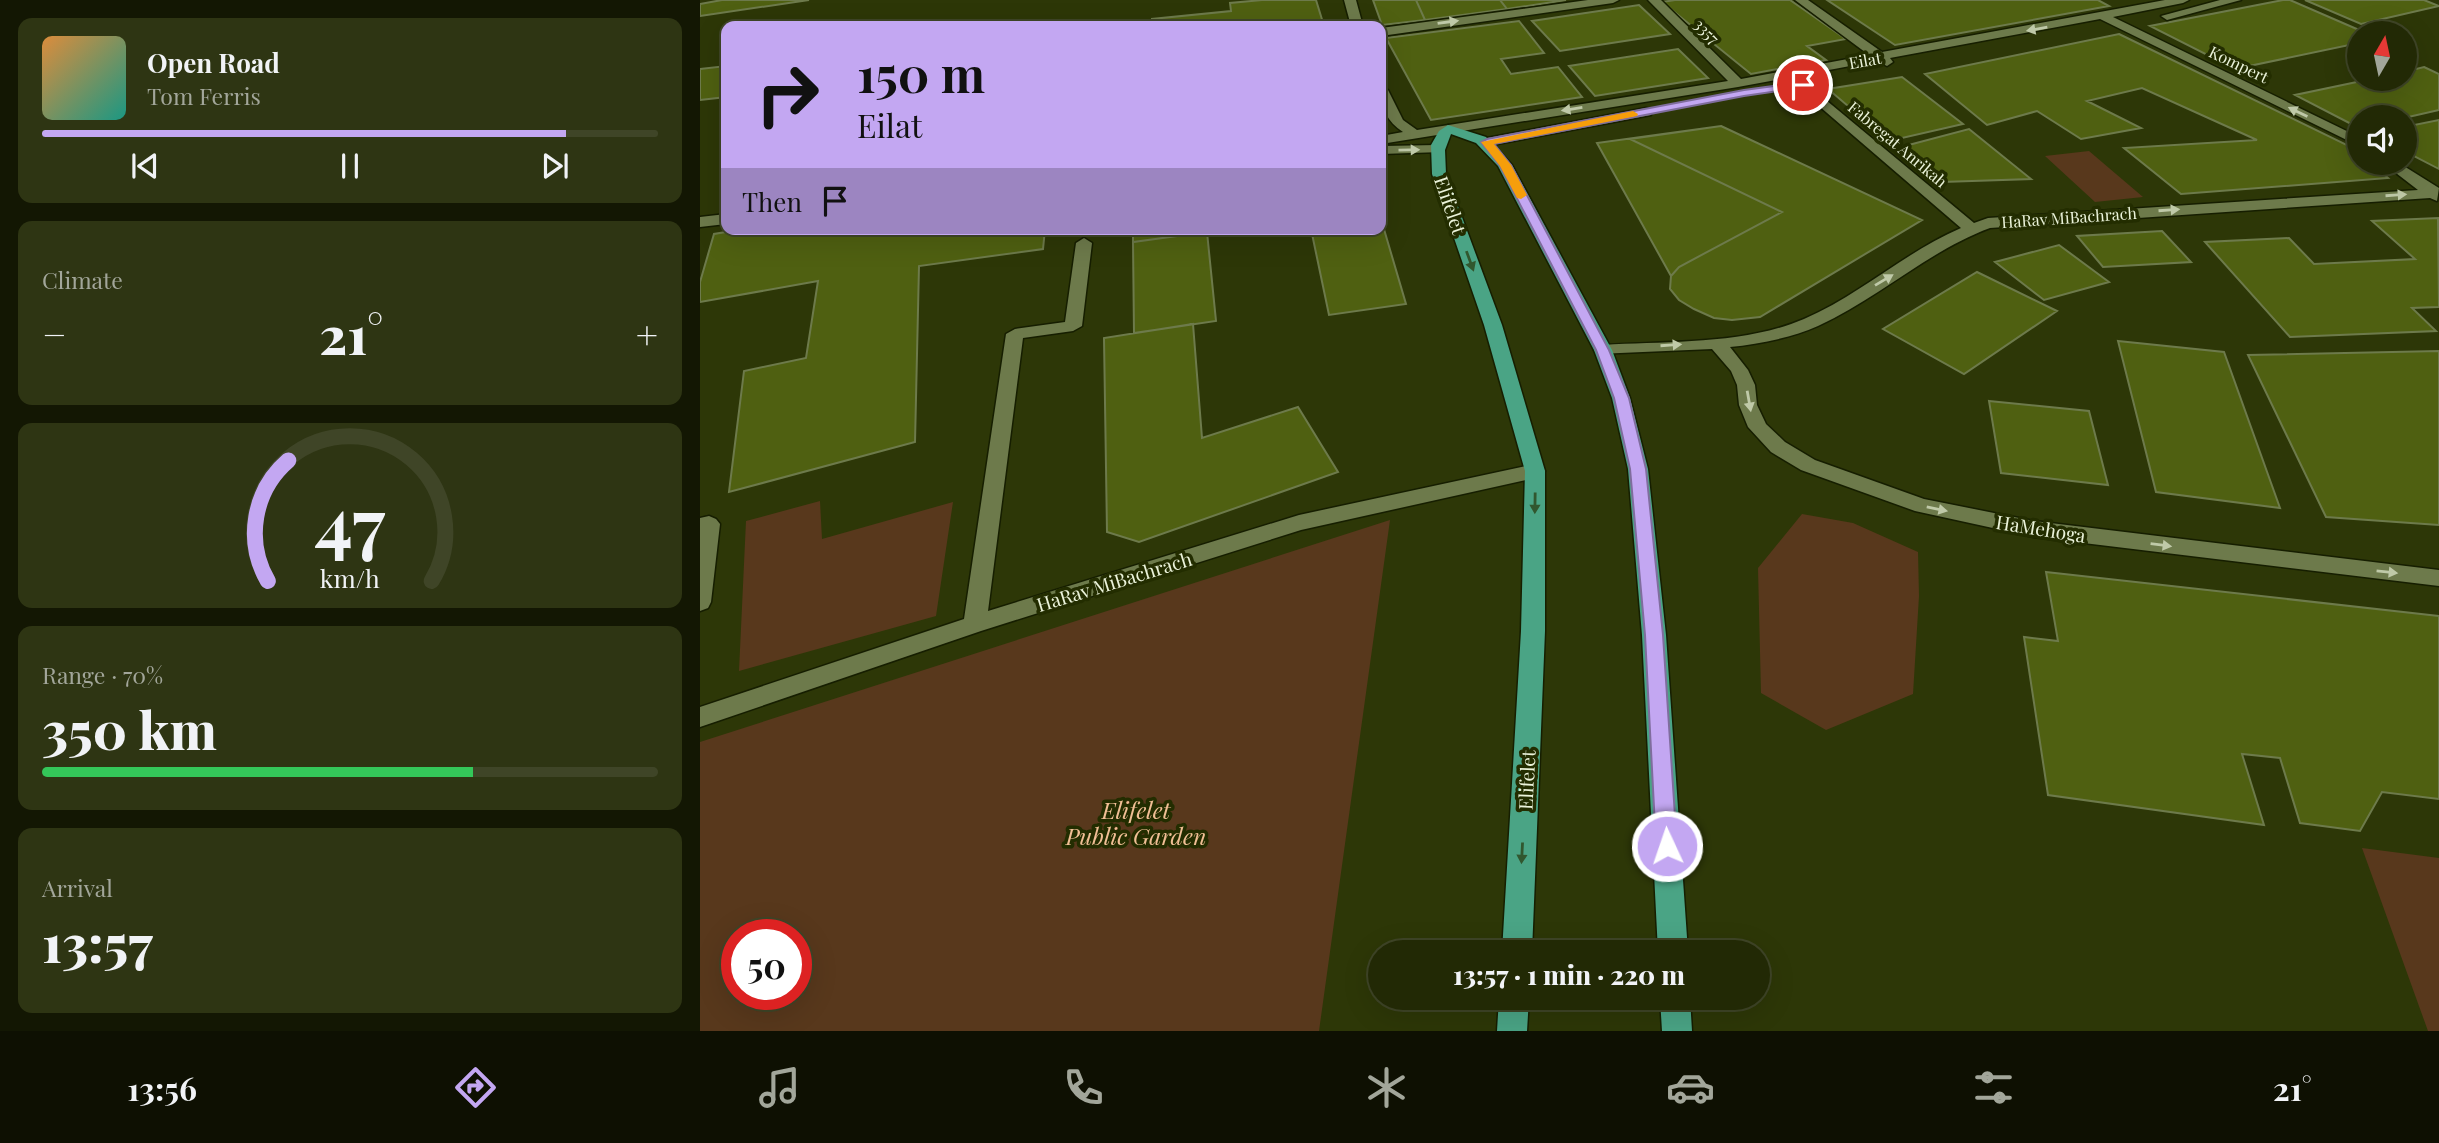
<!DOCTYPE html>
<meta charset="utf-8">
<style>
body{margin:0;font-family:"Playfair Display",serif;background:#2e3513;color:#f1f3f6;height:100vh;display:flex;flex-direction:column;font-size:26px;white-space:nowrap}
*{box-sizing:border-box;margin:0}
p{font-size:23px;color:#a2a69a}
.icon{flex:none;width:38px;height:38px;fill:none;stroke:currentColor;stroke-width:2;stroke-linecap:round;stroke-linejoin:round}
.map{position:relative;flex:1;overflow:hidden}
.sheet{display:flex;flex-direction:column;gap:18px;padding:18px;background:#131703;width:700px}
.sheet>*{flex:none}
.top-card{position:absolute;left:21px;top:21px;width:665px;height:214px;border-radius:14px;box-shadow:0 7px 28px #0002,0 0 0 2px #3f4527;background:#c3a7f2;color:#111;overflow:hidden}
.needle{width:46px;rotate:9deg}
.buttons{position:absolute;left:1647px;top:21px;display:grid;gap:14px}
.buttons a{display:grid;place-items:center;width:70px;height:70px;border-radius:50%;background:#222905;box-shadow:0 7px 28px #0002,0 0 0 2px #3f4527;font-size:35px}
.speed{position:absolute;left:21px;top:919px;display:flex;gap:14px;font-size:35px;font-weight:700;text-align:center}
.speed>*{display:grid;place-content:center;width:91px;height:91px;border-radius:50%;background:#222905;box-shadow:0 7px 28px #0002,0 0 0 2px #3f4527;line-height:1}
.speed .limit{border:10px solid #d22;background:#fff;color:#111}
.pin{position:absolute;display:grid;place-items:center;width:60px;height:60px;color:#fff;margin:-30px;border:4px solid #fff;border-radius:50%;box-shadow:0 2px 7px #0007}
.me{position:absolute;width:77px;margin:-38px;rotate:357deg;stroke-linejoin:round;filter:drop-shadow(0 0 5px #0008)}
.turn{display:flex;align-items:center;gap:24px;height:147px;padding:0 21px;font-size:32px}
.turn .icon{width:91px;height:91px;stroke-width:2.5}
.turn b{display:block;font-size:49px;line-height:60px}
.then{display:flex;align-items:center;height:66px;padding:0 21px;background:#0003;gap:14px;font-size:26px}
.big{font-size:52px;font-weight:800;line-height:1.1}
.sheet .card{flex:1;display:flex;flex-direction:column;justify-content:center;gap:10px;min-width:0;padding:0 24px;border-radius:14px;background:#2e3513}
.sheet .dial{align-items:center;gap:0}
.dial svg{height:182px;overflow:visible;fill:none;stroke:#3f4527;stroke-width:7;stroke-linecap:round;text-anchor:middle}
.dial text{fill:#f1f3f6;stroke:none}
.song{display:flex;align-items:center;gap:21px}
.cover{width:84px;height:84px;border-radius:10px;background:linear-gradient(135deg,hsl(30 70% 55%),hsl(170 70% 35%))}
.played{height:7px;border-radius:4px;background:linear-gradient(90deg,#c3a7f2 85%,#3f4527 85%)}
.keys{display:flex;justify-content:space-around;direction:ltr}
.heat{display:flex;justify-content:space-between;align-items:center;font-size:38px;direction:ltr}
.charge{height:10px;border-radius:5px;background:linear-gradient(90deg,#34c759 70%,#3f4527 0)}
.trip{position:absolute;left:668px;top:940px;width:402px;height:70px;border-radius:35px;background:#222905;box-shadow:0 7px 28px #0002,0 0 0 2px #3f4527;font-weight:800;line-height:70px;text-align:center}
.tabs{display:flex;height:112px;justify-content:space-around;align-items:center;background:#0e1002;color:#a2a69a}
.tabs .icon{width:49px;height:49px}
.tabs .active{color:#c3a7f2}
.tabs b{font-size:32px;color:#f1f3f6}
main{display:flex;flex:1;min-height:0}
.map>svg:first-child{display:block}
.green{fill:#58381c;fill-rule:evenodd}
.building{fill:#4f6011;stroke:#6d7a4b;stroke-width:2}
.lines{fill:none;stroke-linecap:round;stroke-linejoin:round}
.minor-casing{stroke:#161e00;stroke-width:3}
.major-casing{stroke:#161e00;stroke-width:3}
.minor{fill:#6d7a4b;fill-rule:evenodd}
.major{fill:#4aa485;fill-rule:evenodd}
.oneway{fill:#bfc9a8}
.oneway2{fill:#31572f}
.route{fill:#c3a7f2;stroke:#7f6d9d;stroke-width:2}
.slow{fill:#f59e0b}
.labels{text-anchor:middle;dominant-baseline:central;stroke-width:7;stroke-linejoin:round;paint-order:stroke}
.far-street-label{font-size:16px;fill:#ebf3da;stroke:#232d00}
.street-label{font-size:19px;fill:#ebf3da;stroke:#232d00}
.near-park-label{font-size:23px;font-style:italic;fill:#f1bf95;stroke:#232d00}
</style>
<main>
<section class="sheet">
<div class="card">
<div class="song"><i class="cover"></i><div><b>Open Road</b><p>Tom Ferris</p></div></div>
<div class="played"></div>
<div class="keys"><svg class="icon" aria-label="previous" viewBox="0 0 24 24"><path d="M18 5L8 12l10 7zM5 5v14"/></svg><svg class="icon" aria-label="pause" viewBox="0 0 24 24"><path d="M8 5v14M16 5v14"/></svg><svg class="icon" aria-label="next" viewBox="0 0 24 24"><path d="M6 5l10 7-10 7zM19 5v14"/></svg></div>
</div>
<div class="card"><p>Climate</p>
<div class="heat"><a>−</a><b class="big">21°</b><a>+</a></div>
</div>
<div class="card dial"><svg viewBox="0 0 100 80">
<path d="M14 69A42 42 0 1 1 86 69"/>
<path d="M14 69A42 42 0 0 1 23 16" stroke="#c3a7f2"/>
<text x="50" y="56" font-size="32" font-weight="700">47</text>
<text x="50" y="72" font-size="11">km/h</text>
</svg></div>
<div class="card"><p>Range · 70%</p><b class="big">350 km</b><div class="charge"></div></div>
<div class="card"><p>Arrival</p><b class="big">13:57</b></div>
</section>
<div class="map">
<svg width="1739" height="1031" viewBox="0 0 1739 1031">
<rect width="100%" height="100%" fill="#2d3707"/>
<path class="green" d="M1389,151L1443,197L1395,202L1345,156Z
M120,501L122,539L253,502L236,616L39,671L46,521Z
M1102,514L1153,523L1218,552L1219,596L1213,694L1126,730L1061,693L1058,568Z
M690,520L619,1031H0V742ZM96,934V994H37V934Z
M1662,848L1739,858V1031H1728Z"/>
<path class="building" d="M22,0H109L0,16V4Z
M562,0H616L624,26H452V19L531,11L530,3Z
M673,0H716L725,20L682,25Z
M716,0H800L807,9L725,20Z
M800,0H866L807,9Z
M975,0H1090L1146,39L1107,46L1126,60L1051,74L962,2Z
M1127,0H1398L1409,6L1195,45Z
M1583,0H1590L1666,33H1659V43L1535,69L1450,26Z
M1605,0H1724L1739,6L1661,24Z
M939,5L970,34L860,51L832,21Z
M819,21L844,53L801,59L811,74L858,67L882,97L731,120L686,38Z
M1419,34L1649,146L1659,154V163H1670L1688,178L1481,194L1424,148L1557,140L1442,88L1387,101L1441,128L1381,139L1337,111L1287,125L1225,74Z
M978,49L1008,78L895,96L869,66Z
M26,66V97L0,100V69Z
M1724,67L1739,74V110L1704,118L1659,117V128L1595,95L1671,79H1704V72Z
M1202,77L1263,124L1189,141L1128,89Z
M1739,120V169L1704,151V127Z
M1021,126L1222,220L1060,317L1032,320L1014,318L994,309L979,300L970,289L971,276L897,143Z
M1021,126L1222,220L1060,317L1032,320L1014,318L994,309L979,300L970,289L971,276L979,267L1082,212L930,139Z
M1269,129L1331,179L1242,182L1201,147Z
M1738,218L1739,307L1712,308L1736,331L1590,337L1505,242L1589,238L1614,264L1715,259L1672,221Z
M681,219L706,304L629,315L611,229H681Z
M44,229L150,230L345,229L343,249L219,266L215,442L29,492L44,371L106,358L118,281L0,302V282L14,234Z
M433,229H507V232L433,242Z
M1462,231L1491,262L1403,267L1377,236Z
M507,232L516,321L434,333L433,242Z
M1359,245L1409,282L1344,300L1295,262Z
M1277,272L1357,311L1264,374L1183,329Z
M493,324L502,438L598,407L638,472L439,542L407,532L404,338Z
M1418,341L1524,352L1580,508L1456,492Z
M1739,351V525L1626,517L1548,355Z
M1289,401L1389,411L1408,485L1301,473Z
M1346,572L1739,616V799L1682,792L1660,831L1600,823L1580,758L1542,754L1564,825L1348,795L1324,637L1358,641Z"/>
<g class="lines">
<defs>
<path id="minor" d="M644,0H656L663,26H651Z
M888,0H919L913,3L681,36V28Z
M948,0H961L1041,79L1169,55L1095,0H1108L1182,52L1465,0H1489L1483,3L1413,17L1659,137V146L1400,19L1190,58L1193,62L1187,66L1177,61L1038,87L681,144V136L703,132C686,121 680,106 681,86L688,90L703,120L717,130L1028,81Z
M1520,0H1541L1467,20L1461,16Z
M1103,81L1274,223L1288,218L1718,190L1683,163H1699L1739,188L1737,201L1730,198L1290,228C1228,251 1179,298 1118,326C1091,338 1059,344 1030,347L1048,370L1055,385L1057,405L1066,424L1085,442L1115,460L1224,499L1334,521L1739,570V586L1334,537L1215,511L1101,470L1071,452L1048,427L1039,405L1037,385L1031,371L1012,349L897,354L894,350L897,346L903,345C968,341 1043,345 1104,319C1160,295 1205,252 1261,228L1098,88V82Z
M946,108L951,109V115L787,146L780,142L787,138Z
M737,145L742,146V152L681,154L683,146Z
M26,214V224L0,227V217Z
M384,238L392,243L382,326L373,331L323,338L288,611L599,515L835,464L842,466L845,471L842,476L835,478L601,530L281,631L0,727V707L264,619L306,334L315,329L365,322L376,243Z
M9,516L16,519L20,524L11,602L8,608L0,611V518Z"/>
<path id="major" d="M748,125L786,137L812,165L912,350L930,398L948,469L966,635L988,952H958L942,635L928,469L912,398L894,350L798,166L776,143L751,134L745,150L746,174L802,325L845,471V631L832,952H802L821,631L825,471L784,325L732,174L731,145L739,131Z
M799,998H829L827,1031H797Z
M960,998H990L992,1031H962Z"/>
</defs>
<use href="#minor" class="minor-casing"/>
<use href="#major" class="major-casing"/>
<use href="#minor" class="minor"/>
<use href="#major" class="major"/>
</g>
<defs><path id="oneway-solid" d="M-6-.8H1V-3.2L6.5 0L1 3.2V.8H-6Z" transform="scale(1.75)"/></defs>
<g class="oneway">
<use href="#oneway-solid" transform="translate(748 22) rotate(-8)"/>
<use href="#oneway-solid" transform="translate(1337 29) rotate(170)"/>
<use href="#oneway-solid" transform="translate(872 109) rotate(171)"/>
<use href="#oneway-solid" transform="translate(1598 112) rotate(-154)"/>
<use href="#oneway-solid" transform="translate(709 150) rotate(-1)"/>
<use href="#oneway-solid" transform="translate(1696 195) rotate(-4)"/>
<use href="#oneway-solid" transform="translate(1469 210) rotate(-4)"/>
<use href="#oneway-solid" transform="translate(1184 280) rotate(-31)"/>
<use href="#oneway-solid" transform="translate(971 345) rotate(-4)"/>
<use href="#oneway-solid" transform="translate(1049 401) rotate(80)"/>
<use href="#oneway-solid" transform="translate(1237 509) rotate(12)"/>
<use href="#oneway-solid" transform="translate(1461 545) rotate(7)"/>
<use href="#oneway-solid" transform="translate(1687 572) rotate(6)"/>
</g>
<g class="oneway2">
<use href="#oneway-solid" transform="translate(770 261) rotate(70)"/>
<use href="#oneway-solid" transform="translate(835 503) rotate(91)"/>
<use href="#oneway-solid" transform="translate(822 853) rotate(93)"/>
</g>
<path class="route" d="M1103,82L1107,83V87L1044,96L794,144L811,165L909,350L929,398L946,469L963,635L977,846L974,853L967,856L959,853L956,846L945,635L930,469L914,398L896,350L800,166L781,142L787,139L1044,90Z"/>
<path class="slow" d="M933,111L938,114L937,116L794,144L811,165L827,195L821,199L817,198L800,166L781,142Z"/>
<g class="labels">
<g class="far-street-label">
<text transform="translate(1007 31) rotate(45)">3357</text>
<text transform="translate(1165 60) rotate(-10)">Eilat</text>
<text transform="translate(1539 64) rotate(26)">Kompert</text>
<text transform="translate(1198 144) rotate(40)">Fabregat Anrikah</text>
<text transform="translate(1369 217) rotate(-4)">HaRav MiBachrach</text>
</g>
<g class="street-label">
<text transform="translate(751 205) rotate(71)">Elifelet</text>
<text transform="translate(1341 528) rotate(9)">HaMehoga</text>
<text transform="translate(414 581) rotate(-17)">HaRav MiBachrach</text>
<text transform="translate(826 780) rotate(-87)">Elifelet</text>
</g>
<g class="near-park-label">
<text x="436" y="809">Elifelet<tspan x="436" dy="26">Public Garden</tspan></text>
</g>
</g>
</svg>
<div class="buttons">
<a><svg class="needle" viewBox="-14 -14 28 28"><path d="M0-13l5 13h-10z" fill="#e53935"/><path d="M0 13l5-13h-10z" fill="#a2a69a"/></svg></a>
<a><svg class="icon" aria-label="sound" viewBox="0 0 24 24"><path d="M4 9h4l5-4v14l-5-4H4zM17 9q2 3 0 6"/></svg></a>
</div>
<div class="speed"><div class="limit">50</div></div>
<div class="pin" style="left:1103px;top:85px;background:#d93025"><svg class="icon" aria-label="arrive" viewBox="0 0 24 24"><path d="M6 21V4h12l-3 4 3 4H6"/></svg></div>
<svg class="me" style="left:967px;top:846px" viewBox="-20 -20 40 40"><circle r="17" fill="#c3a7f2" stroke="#fff" stroke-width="3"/><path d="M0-11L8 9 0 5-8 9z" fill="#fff"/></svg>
<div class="trip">13:57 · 1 min · 220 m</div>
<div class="top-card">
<div class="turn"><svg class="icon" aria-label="right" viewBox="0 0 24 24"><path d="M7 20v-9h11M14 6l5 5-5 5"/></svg><div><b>150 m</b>Eilat</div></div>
<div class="then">Then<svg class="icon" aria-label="arrive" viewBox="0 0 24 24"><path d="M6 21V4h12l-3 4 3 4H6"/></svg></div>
</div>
</div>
</main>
<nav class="tabs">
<b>13:56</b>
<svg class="icon active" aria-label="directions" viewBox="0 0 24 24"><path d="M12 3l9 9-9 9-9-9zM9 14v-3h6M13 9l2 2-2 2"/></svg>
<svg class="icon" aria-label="music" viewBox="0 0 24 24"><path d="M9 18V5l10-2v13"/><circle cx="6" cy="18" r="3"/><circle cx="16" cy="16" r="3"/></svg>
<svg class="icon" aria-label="phone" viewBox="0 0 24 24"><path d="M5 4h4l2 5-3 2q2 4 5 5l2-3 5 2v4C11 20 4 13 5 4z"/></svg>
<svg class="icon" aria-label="climate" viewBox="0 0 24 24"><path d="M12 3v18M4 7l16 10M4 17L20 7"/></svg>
<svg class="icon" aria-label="car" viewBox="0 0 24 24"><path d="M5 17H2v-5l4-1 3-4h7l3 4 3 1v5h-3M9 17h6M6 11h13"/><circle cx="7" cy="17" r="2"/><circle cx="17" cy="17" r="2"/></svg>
<svg class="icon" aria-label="filters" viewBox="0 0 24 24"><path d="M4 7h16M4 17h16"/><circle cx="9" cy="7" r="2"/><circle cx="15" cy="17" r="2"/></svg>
<b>21°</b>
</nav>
